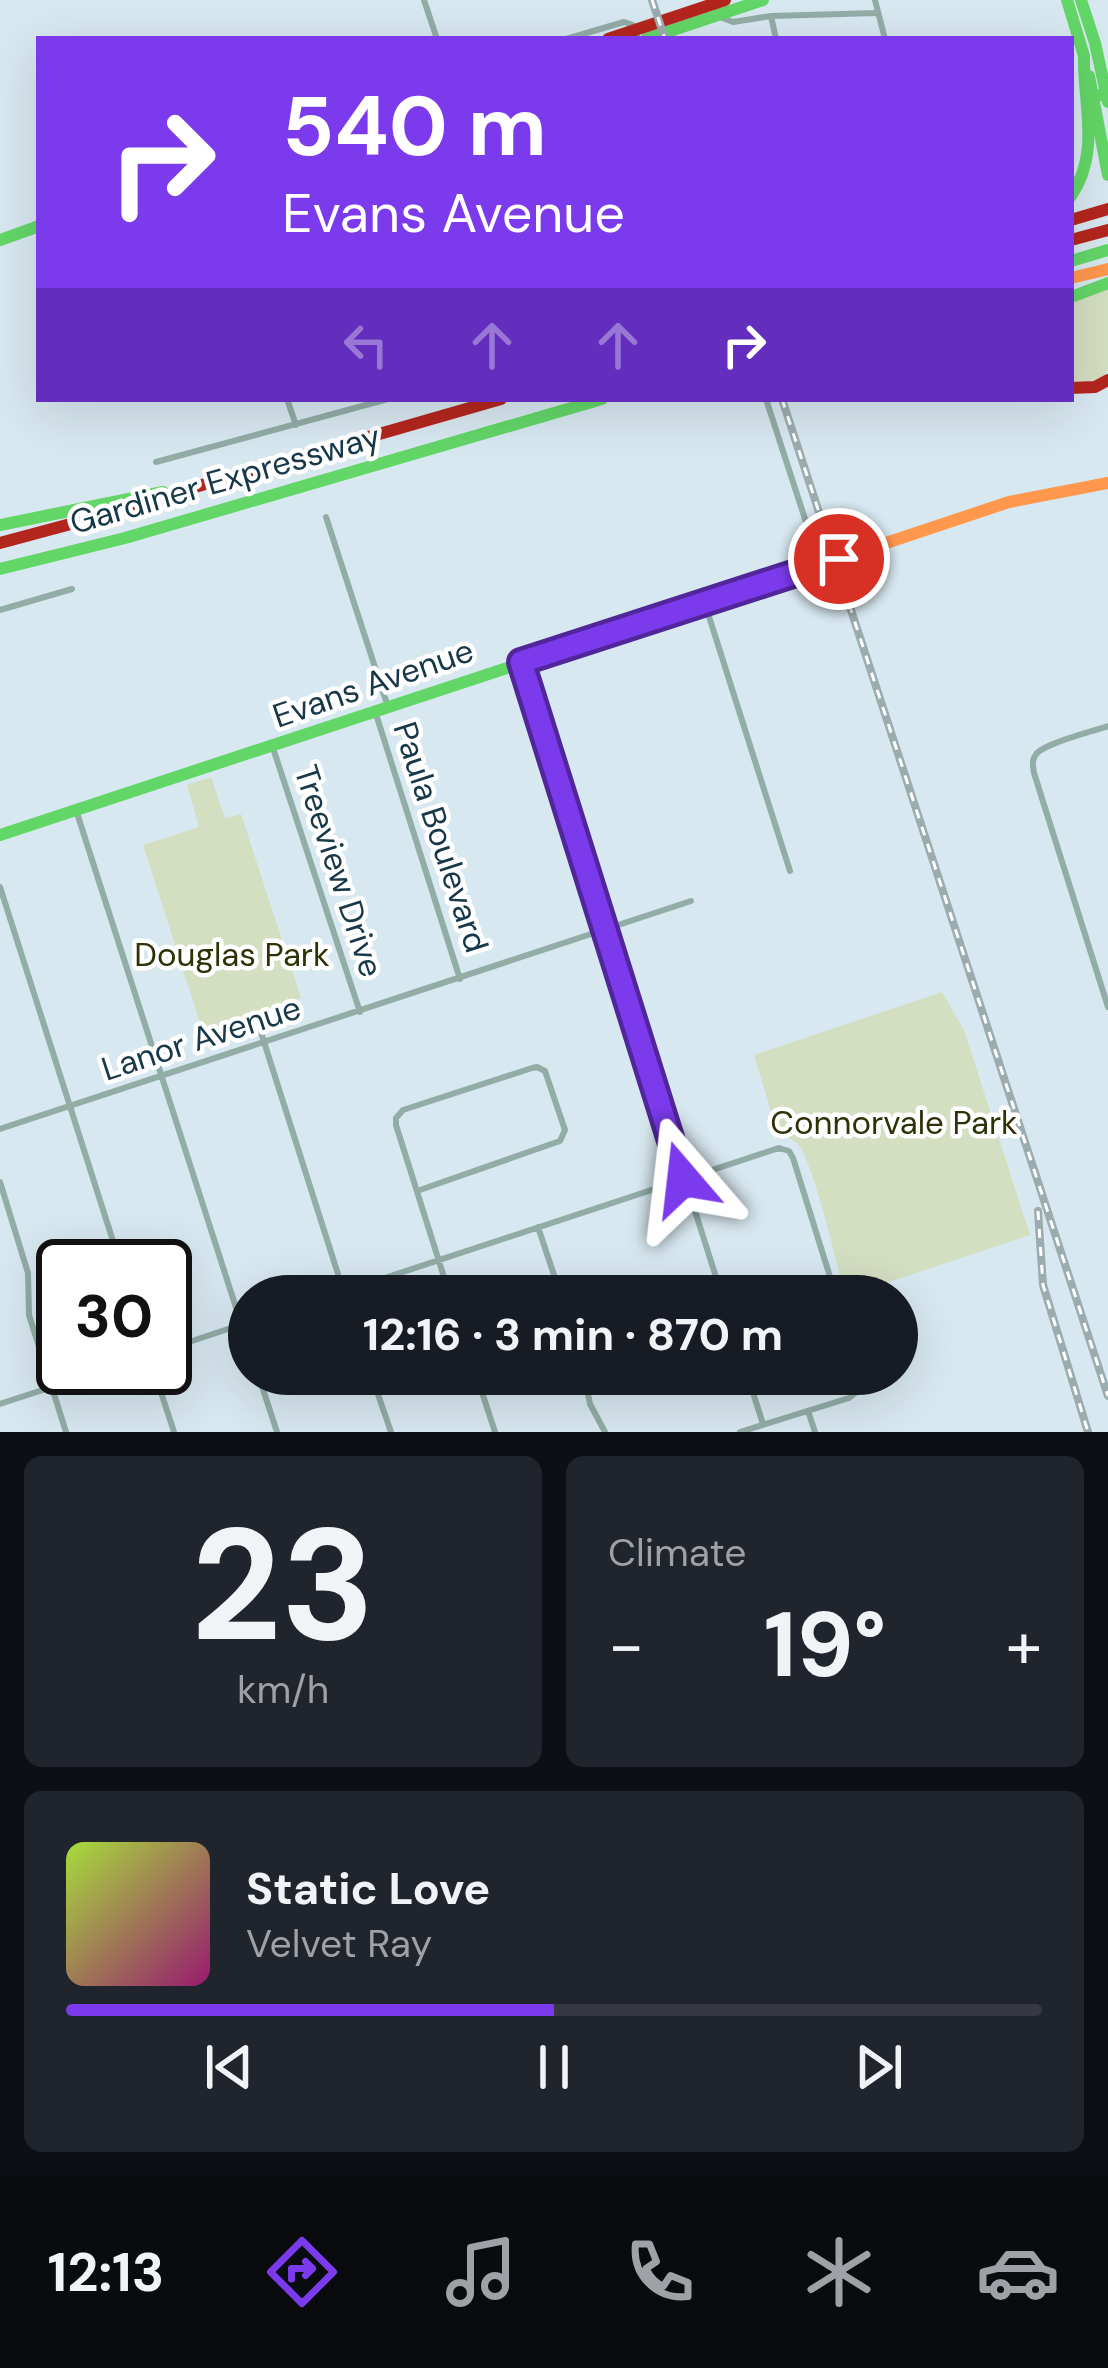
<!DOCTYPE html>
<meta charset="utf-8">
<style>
body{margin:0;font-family:"DM Sans",sans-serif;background:#20242c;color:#f1f3f6;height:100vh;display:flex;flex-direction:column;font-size:45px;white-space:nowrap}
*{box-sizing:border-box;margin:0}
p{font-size:39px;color:#9ea1a6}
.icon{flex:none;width:66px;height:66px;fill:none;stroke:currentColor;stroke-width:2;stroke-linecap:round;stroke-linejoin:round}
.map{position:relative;height:1432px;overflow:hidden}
.details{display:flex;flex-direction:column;gap:24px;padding:24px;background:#0d0f14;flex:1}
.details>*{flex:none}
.hud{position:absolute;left:36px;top:36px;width:1038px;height:366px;border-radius:0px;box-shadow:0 12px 48px #0002;background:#7c3aed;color:#fff;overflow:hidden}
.speed{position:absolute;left:36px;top:1239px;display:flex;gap:24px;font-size:60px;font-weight:700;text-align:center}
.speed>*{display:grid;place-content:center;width:156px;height:156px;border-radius:50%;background:#171b24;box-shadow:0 12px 48px #0002;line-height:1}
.speed .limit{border:6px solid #111;border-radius:18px;background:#fff;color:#111}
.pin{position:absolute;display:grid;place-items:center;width:102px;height:102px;color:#fff;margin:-51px;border:6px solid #fff;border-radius:50%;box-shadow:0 3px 12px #0007}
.me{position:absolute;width:132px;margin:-66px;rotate:343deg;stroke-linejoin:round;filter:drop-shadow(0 0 9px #0008)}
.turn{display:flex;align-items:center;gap:42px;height:252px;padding:0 48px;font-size:54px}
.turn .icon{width:156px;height:156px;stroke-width:2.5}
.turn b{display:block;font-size:84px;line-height:102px}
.lanes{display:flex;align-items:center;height:114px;padding:0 48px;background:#0003;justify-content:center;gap:60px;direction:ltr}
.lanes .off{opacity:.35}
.big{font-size:90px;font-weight:700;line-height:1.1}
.details .tile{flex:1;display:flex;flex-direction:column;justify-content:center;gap:18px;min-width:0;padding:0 42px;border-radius:18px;background:#20242c}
.details .dial{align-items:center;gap:0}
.dial b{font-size:156px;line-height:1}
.song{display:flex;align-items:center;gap:36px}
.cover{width:144px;height:144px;border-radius:18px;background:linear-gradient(135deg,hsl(80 70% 55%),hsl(320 70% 35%))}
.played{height:12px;border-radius:6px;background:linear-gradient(90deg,#7c3aed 50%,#363941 50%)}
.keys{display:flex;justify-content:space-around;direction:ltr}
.heat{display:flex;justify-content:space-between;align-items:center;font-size:66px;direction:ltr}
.details .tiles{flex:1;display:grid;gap:24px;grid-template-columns:1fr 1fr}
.tile:last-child{grid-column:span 2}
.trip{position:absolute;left:228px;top:1275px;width:690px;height:120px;border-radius:60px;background:#171b24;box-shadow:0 12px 48px #0002;font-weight:700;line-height:120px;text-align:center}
.menu{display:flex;height:192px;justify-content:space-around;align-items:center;background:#090b0e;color:#9ea1a6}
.menu .icon{width:84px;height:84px}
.menu .active{color:#7c3aed}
.menu b{font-size:54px;color:#f1f3f6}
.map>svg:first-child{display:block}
.green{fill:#d4dec1}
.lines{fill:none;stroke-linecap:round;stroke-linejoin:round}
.street{stroke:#92aca6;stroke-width:6}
.fast{stroke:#63d668;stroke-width:12}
.slow{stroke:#ff974d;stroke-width:12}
.jam{stroke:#b3261e;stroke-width:12}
.rail-casing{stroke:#9bacaf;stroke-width:8}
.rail{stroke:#fff;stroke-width:3;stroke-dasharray:9;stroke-linecap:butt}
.route-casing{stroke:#51269a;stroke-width:30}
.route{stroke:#7c3aed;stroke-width:21}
.labels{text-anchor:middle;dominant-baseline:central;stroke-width:9;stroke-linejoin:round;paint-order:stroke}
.street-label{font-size:33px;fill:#173848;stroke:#fff}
.park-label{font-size:33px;fill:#2f3206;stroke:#fff}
</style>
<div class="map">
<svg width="1108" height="1432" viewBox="0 0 1108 1432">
<rect width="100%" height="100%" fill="#d8e8f0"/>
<path class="green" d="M1108,288V371C1097,382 1086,384 1071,383V301Z
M211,777L225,818L241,814L301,998L203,1032L143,845L199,827L187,785Z
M942,992L964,1030L1030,1235L883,1284V1296H846C838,1270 812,1156 797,1143C790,1137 788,1138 779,1138L754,1055Z"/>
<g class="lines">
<path class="street" d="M424,0L437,39
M875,0L885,39
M713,2L720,17L733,22L771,16L877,13
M771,16L776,39
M566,39L624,22L633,25L638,39
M287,399L296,425
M766,399L820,565
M156,462L388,399
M326,517L388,707
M705,604L790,871
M0,610L72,589
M521,662L722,1296
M375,711L460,979
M1108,726C1091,732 1049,742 1037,753C1031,760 1033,765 1034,773L1108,1007
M272,745L360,1012
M76,810L249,1348
M0,887L121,1266
M257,1020L345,1296
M0,1129L691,901
M0,1182L28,1273L29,1315L66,1432
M417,1191L560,1141L565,1130L545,1071L537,1067L532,1068L403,1110L396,1118V1125L450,1296
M538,1227L561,1296
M330,1296L779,1148L789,1151L793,1158L836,1296
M612,1296L618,1294
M165,1350L249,1322
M153,1368L174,1432
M258,1374L277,1432
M371,1374L391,1432
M476,1374L495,1432
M747,1374L763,1424
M0,1404L110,1368
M808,1411L815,1432
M605,1432L590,1404L588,1394L592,1390L638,1376
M740,1432L849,1398L859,1390L860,1374"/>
<path class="fast" d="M1067,0L1084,56
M1081,0L1095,43L1108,102
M646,39L763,0
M1089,76L1108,175
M1094,96L1108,94
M1071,196C1101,152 1083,105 1084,56
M0,240L39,226
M1071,261L1108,250
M1071,297L1108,283
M0,525L163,492
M0,569L125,538L602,399
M0,835L862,551"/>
<path class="slow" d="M1071,278L1108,269
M862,551L1009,502L1108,483"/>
<path class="jam" d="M608,39L725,0
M1071,220L1108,209
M1071,240L1108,230
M1071,388L1095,387L1108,380
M0,543L160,500L188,489L501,399"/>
<defs>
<path id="rail" d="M652,0L665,39
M782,399L1108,1396
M1038,1211L1043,1285L1088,1432"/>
</defs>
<use href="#rail" class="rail-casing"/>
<use href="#rail" class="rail"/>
</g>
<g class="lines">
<defs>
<path id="route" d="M683,1179L521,662L839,559"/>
</defs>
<use href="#route" class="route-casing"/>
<use href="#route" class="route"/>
</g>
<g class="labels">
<g class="street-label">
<text transform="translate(225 479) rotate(-16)">Gardiner Expressway</text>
<text transform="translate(373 683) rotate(-19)">Evans Avenue</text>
<text transform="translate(441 837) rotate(72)">Paula Boulevard</text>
<text transform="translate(339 871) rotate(72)">Treeview Drive</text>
<text transform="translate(201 1038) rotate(-18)">Lanor Avenue</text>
</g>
<g class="park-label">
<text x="232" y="954">Douglas Park</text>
<text x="894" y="1122">Connorvale Park</text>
</g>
</g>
</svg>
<div class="speed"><div class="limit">30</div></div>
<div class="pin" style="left:839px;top:559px;background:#d93025"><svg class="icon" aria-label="arrive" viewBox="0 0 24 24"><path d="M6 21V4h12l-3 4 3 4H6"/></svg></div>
<svg class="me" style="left:683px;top:1179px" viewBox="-20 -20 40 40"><path d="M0-17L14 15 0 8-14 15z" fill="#7c3aed" stroke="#fff" stroke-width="4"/></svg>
<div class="trip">12:16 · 3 min · 870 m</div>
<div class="hud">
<div class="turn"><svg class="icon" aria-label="right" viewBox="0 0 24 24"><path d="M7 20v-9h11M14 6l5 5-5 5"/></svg><div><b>540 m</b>Evans Avenue</div></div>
<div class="lanes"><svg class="icon off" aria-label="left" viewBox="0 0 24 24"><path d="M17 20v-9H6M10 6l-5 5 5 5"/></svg><svg class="icon off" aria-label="ahead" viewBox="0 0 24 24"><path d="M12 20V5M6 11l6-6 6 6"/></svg><svg class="icon off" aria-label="ahead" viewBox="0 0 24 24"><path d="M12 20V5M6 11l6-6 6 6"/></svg><svg class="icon" aria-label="right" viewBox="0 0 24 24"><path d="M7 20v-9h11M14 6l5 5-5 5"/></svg></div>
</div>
</div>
<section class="details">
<div class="tiles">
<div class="tile dial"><b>23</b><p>km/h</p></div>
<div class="tile"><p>Climate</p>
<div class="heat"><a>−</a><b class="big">19°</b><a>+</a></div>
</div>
<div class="tile">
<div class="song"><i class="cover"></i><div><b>Static Love</b><p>Velvet Ray</p></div></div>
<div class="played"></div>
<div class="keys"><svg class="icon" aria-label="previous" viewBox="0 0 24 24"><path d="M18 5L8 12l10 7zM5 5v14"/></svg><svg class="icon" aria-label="pause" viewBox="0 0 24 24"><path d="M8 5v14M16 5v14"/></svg><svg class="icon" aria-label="next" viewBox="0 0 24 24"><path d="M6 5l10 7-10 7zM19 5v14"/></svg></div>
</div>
</div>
</section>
<nav class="menu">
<b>12:13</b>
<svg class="icon active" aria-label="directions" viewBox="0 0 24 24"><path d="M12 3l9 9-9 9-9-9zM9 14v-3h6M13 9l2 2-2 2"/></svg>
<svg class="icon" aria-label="music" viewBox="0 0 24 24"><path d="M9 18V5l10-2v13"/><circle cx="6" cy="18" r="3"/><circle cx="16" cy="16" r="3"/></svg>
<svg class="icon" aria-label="phone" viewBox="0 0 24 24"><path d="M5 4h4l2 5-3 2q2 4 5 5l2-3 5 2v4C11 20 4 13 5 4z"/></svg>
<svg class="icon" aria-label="climate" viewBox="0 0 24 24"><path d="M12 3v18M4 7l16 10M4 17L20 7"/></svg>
<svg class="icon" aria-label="car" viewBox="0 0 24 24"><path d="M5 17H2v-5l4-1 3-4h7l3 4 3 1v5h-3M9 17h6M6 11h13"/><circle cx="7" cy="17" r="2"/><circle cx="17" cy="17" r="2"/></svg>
</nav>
